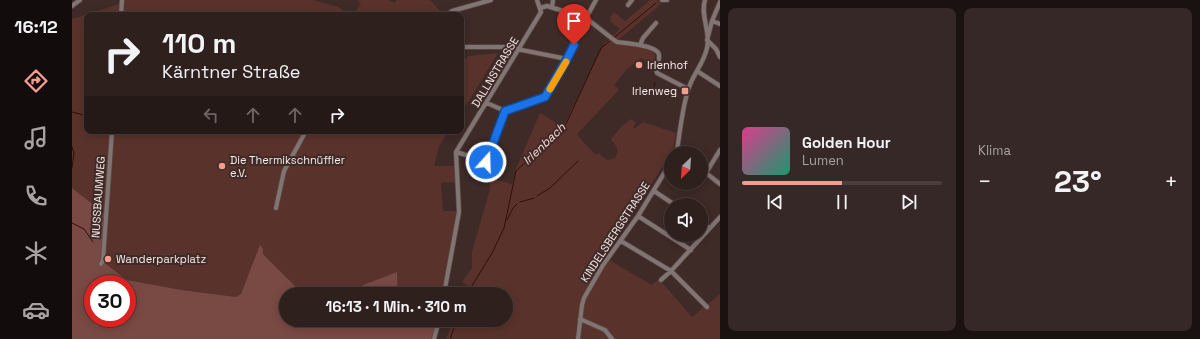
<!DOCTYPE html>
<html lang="de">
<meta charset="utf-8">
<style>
body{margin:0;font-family:"Space Grotesk",sans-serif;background:#362826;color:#f1f3f6;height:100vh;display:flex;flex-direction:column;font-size:15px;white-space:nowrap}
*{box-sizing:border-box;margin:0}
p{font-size:13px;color:#a7a3a4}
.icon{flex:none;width:22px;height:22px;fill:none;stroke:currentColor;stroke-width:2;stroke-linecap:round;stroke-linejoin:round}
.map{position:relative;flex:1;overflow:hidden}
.sheet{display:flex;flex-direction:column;gap:8px;padding:8px;background:#191210;width:480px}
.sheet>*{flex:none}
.guide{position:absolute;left:12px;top:12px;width:380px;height:122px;border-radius:8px;box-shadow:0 2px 10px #0003,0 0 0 1px #493e3b;background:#2e201d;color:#f1f3f6;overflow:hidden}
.needle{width:26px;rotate:205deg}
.buttons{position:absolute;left:592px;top:146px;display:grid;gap:8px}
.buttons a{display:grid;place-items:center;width:44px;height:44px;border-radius:50%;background:#2e201d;box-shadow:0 2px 10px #0003,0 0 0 1px #493e3b;font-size:20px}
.speed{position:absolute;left:12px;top:275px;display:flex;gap:8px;font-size:20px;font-weight:700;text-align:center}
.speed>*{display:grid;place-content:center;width:52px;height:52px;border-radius:50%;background:#2e201d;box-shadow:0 2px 10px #0003,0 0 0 1px #493e3b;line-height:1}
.speed .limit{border:6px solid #d22;background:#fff;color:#111}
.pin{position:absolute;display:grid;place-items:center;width:34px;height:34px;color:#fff;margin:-41px -17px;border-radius:50% 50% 50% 0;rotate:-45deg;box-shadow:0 0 4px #0007}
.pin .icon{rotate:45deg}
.me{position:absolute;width:44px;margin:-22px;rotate:20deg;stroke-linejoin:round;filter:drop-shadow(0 0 3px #0008)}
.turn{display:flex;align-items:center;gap:14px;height:84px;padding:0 12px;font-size:18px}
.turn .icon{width:52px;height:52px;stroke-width:2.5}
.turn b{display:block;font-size:28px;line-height:34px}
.lanes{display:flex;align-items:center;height:38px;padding:0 12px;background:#0003;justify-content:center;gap:20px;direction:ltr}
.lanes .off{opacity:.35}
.big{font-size:30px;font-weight:700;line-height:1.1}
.sheet .card{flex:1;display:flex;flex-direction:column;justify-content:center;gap:6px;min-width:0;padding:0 14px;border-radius:8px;background:#362826}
.song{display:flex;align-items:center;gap:12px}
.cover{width:48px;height:48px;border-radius:6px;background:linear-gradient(135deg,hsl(330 70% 55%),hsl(160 70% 35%))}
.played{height:4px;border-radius:2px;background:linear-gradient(90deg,#f59d8f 50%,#493e3b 50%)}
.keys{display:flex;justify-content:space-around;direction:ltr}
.heat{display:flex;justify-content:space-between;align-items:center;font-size:22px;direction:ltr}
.sheet .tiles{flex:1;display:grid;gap:8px;grid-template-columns:repeat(2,1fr)}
.trip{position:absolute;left:207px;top:287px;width:234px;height:40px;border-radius:20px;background:#2e201d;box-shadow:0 2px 10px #0003,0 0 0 1px #493e3b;font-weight:700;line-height:40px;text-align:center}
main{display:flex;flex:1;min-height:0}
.tabs{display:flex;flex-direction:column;width:72px;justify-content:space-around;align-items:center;background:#120d0c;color:#a7a3a4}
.tabs .icon{width:28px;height:28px}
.tabs .selected{color:#f59d8f}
.tabs b{font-size:18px;color:#f1f3f6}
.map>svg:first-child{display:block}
.green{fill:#5a322c}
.forest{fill:#794a43;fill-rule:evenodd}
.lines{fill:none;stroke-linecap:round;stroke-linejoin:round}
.stream{stroke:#340d09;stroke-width:1}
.minor-casing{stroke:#5c4946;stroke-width:5.5}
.minor{stroke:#807573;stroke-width:4}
.route-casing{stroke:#114b97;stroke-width:10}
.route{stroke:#1a73e8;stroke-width:7}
.slow{stroke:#f59e0b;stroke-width:7}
.poi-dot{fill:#f59d8f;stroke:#3e2a27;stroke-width:1.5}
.labels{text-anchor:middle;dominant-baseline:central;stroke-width:4;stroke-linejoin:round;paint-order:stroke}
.poi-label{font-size:11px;fill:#f8ebe8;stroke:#3e2a27;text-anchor:start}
.street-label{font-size:11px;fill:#f8ebe8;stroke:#3e2a27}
.water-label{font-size:12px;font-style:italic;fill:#fddcd6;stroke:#3e2a27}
</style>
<main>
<nav class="tabs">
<b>16:12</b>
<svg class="icon selected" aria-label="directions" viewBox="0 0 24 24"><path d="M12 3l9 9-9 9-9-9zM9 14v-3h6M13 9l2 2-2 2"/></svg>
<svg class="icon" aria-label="music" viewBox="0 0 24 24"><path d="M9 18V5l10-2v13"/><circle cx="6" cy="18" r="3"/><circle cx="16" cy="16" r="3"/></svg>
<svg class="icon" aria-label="phone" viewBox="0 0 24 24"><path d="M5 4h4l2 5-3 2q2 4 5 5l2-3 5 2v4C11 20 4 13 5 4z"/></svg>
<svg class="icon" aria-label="climate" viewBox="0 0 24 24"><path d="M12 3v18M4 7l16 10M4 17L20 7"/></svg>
<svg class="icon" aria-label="car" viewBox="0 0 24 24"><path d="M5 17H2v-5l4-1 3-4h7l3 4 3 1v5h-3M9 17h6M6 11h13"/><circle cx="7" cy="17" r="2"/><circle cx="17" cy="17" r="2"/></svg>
</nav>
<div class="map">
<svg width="648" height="339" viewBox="0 0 648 339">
<rect width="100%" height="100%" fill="#3e2a27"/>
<path class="green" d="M48,0H241L266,7L278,15H15V131H377L367,146L362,166H387V182L369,183L371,211H388L374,294H326L325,272L291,285L288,294H231L191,254L169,294L164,297L110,290L55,280L34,264L29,259L32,214L0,188V19L47,4Z
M285,0H317L322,3L325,0H358L372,15H281L289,3Z
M578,0H585L589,4L546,40L540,37L548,29L538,21L539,19L538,17L542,12L553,21Z
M538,39L570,46L582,51L583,56L581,63L583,66L569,58L555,69L542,85L547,90L505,134L513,144L524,155L527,153L531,157L536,160L543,158C548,150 545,146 539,140V139L550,126L559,119L564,123L561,127L562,129L571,122L604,133L602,146L598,155L532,257L580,285L587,279L620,317L648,294V339H374L382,320H434V294H393L398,287L390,282L400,268V252L418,189L417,178L440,184L444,169L468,113L490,126L493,123L532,44Z
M426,53L400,96L389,112V65L396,56Z
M344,320H369L367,333L364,328Z"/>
<path class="forest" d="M0,188L33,214L30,259L34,264L55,280L110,290L164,297L169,294L188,245L191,249V254L231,294H214V320H255L256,321L258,320H344L364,328L361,339H0ZM21,284H55V318H21Z
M325,272L326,294H288L291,285Z"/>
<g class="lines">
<path class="stream" d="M543,37L584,3
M582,87L583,83
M0,112L15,116
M63,131L73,134
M0,147L2,153L0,168
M465,196L478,188L506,161
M448,202L462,198
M435,220L441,208L445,204
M0,223L12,229L21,242
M395,294L420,253L432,228L444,171L494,124L529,48L538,41
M235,320H236
M366,339V338
M379,339V336L385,320"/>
<defs>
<path id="minor" d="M590,0H595
M648,2L640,21L635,40L644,49L648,57
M556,5L560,0
M0,6L8,0
M480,7L481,0
M468,8L475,6L514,18L542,40L545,42C553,43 586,45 587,55C588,61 583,66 585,73L616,89
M49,15L50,0
M375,15L380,11L419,0
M640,21L648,24
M568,45L571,38L584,23
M389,50L392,47H435L495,59
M625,71L648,86
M415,103L433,111L473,97L495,59L514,18L524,0
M384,152L414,161L433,111
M604,153L605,151C608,131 610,110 616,90C620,76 632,63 635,48C639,32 628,16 633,0
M629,169L648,184
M634,173L648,150
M582,191L603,205
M204,208L212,171L234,131
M566,216L619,250
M629,223L637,228
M549,241L599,271L635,307
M29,264L31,260L40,131
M589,280L599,271L648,217
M372,294L387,212L384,152L469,12L465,0
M508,319L533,330L540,339
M362,339L367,320
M506,339L510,305L512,298L531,265L566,216L599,162"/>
</defs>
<use href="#minor" class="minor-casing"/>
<use href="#minor" class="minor"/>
</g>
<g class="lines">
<defs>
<path id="route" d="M414,162L433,111L473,97L495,59L502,45"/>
</defs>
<use href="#route" class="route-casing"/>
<use href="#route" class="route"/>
<path class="slow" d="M478,89L494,62"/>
</g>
<g class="poi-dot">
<circle cx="567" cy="65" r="4"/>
<rect x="609" y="87" width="8" height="8" rx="2"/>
<circle cx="150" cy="166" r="4"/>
<circle cx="36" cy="259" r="4"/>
</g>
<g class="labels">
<g class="poi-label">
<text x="575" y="65">Irlenhof</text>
<text x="605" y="91" text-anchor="end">Irlenweg</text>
<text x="158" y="160">Die Thermikschnüffler<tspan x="158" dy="13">e.V.</tspan></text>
<text x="44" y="259">Wanderparkplatz</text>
</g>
<g class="street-label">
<text transform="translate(423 72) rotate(-59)">DALLNSTRASSE</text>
<text transform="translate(26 197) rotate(-86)">NUSSBAUMWEG</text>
<text transform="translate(543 232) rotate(-57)">KINDELSBERGSTRASSE</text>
</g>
<g class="water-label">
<text transform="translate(472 144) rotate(-44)">Irlenbach</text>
</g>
</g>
</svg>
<div class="buttons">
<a><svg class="needle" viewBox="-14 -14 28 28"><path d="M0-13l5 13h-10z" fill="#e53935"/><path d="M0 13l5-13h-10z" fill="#a7a3a4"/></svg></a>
<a><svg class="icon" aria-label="sound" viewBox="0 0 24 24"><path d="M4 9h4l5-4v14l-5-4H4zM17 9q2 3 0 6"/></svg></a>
</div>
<div class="speed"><div class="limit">30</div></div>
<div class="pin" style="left:502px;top:45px;background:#d93025"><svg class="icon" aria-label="arrive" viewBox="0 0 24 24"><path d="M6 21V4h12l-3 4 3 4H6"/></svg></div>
<svg class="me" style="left:414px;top:162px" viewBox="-20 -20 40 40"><circle r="17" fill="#1a73e8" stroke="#fff" stroke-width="3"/><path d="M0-11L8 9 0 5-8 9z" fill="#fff"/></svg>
<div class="trip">16:13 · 1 Min. · 310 m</div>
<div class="guide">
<div class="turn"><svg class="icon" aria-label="right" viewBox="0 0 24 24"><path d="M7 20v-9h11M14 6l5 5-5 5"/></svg><div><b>110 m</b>Kärntner Straße</div></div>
<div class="lanes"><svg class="icon off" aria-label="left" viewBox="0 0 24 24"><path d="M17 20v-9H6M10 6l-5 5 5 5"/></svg><svg class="icon off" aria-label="ahead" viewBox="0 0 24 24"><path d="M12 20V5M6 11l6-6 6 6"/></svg><svg class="icon off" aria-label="ahead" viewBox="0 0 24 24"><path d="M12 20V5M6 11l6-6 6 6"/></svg><svg class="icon" aria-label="right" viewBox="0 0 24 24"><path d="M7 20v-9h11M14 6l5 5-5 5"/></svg></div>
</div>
</div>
<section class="sheet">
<div class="tiles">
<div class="card">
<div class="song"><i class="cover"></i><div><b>Golden Hour</b><p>Lumen</p></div></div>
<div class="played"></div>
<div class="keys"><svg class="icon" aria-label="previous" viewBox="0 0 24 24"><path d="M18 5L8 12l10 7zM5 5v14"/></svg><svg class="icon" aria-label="pause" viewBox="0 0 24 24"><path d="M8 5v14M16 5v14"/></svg><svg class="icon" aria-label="next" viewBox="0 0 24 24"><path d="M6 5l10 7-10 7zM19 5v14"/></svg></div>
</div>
<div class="card"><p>Klima</p>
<div class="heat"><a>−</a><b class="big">23°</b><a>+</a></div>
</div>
</div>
</section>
</main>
